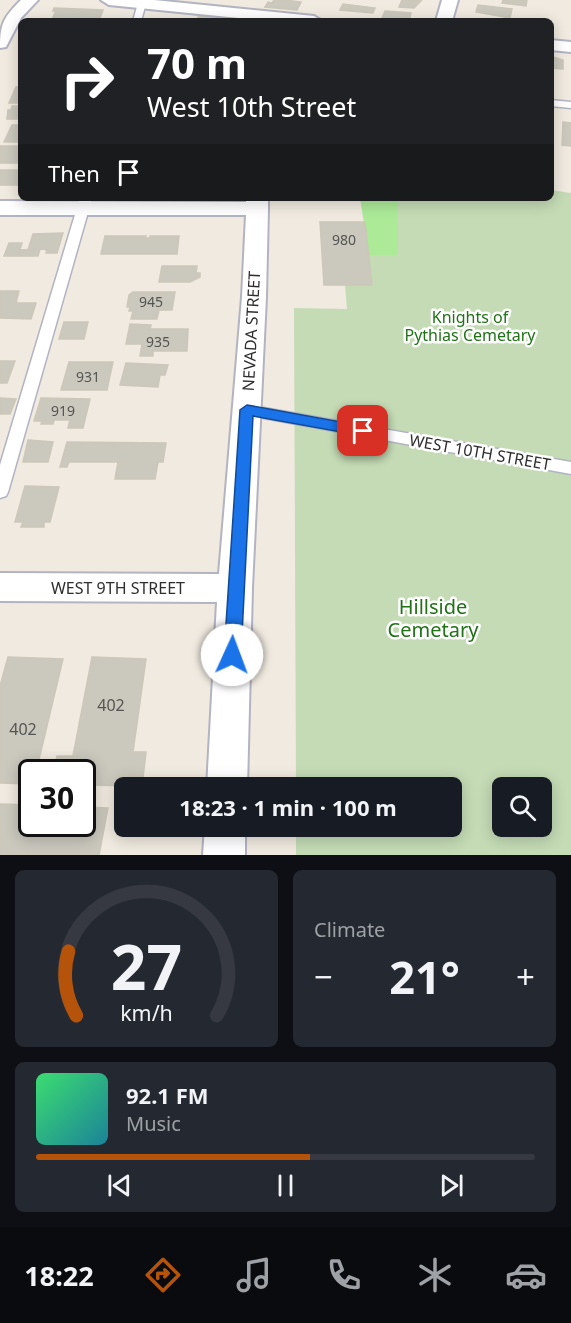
<!DOCTYPE html>
<meta charset="utf-8">
<style>
body{margin:0;font-family:"Noto Sans",sans-serif;background:#242831;color:#f1f3f6;height:100vh;display:flex;flex-direction:column;font-size:22px;white-space:nowrap}
*{box-sizing:border-box;margin:0}
p{font-size:20px;color:#9ea1a6}
.icon{flex:none;width:33px;height:33px;fill:none;stroke:currentColor;stroke-width:2;stroke-linecap:round;stroke-linejoin:round}
.map{position:relative;height:855px;overflow:hidden}
.sheet{display:flex;flex-direction:column;gap:15px;padding:15px;background:#0d0f14;flex:1}
.sheet>*{flex:none}
.guide{position:absolute;left:18px;top:18px;width:536px;height:183px;border-radius:9px;box-shadow:0 3px 15px #0003;background:#202124;color:#fff;overflow:hidden}
.tools{position:absolute;left:492px;top:777px;display:grid;gap:12px}
.tools a{display:grid;place-items:center;width:60px;height:60px;border-radius:9px;background:#171b24;box-shadow:0 3px 15px #0003;font-size:30px}
.speed{position:absolute;left:18px;top:759px;display:flex;gap:12px;font-size:30px;font-weight:700;text-align:center}
.speed>*{display:grid;place-content:center;width:78px;height:78px;border-radius:50%;background:#171b24;box-shadow:0 3px 15px #0003;line-height:1}
.speed .limit{border:3px solid #111;border-radius:9px;background:#fff;color:#111}
.pin{position:absolute;display:grid;place-items:center;width:51px;height:51px;color:#fff;margin:-26px;border-radius:12px;box-shadow:0 3px 9px #0006}
.me{position:absolute;width:66px;margin:-33px;rotate:2deg;stroke-linejoin:round;filter:drop-shadow(0 0 4px #0008)}
.turn{display:flex;align-items:center;gap:21px;height:126px;padding:0 30px;font-size:27px}
.turn .icon{width:78px;height:78px;stroke-width:2.5}
.turn b{display:block;font-size:42px;line-height:51px}
.then{display:flex;align-items:center;height:57px;padding:0 30px;background:#0003;gap:12px;font-size:22px}
.big{font-size:45px;font-weight:700;line-height:1.1}
.sheet .tile{flex:1;display:flex;flex-direction:column;justify-content:center;gap:9px;min-width:0;padding:0 21px;border-radius:9px;background:#242831}
.sheet .dial{align-items:center;gap:0}
.dial svg{height:156px;overflow:visible;fill:none;stroke:#363941;stroke-width:7;stroke-linecap:round;text-anchor:middle}
.dial text{fill:#f1f3f6;stroke:none}
.song{display:flex;align-items:center;gap:18px}
.cover{width:72px;height:72px;border-radius:9px;background:linear-gradient(135deg,hsl(140 70% 55%),hsl(190 70% 35%))}
.played{height:6px;border-radius:3px;background:linear-gradient(90deg,#b45309 55%,#363941 55%)}
.keys{display:flex;justify-content:space-around;direction:ltr}
.heat{display:flex;justify-content:space-between;align-items:center;font-size:33px;direction:ltr}
.sheet .tiles{flex:1;display:grid;gap:15px;grid-template-columns:1fr 1fr}
.tile:last-child{grid-column:span 2}
.trip{position:absolute;left:114px;top:777px;width:348px;height:60px;border-radius:9px;background:#171b24;box-shadow:0 3px 15px #0003;font-weight:700;line-height:60px;text-align:center}
.tabs{display:flex;height:96px;justify-content:space-around;align-items:center;background:#090b0e;color:#9ea1a6}
.tabs .icon{width:42px;height:42px}
.tabs .current{color:#b45309}
.tabs b{font-size:27px;color:#f1f3f6}
.map>svg:first-child{display:block}
.green{fill:#acea98}
.cemetery{fill:#c4dbb5;fill-rule:evenodd}
.building{fill:#cbc8be;stroke:#ccc7b8;stroke-width:1.5}
.lines{fill:none;stroke-linecap:round;stroke-linejoin:round}
.service-casing{stroke:#b3b4c2;stroke-width:3}
.minor-casing{stroke:#b3b4c2;stroke-width:4}
.service{fill:#fff;fill-rule:evenodd}
.minor{fill:#fff;fill-rule:evenodd}
.route{fill:#1a73e8;stroke:#114b97;stroke-width:1.5}
.labels{text-anchor:middle;dominant-baseline:central;stroke-width:5;stroke-linejoin:round;paint-order:stroke}
.number-label{font-size:14px;fill:#555452}
.park-label{font-size:16px;fill:#1f7315;stroke:#fff}
.street-label{font-size:16px;fill:#2e2e2e;stroke:#fff}
.near-number-label{font-size:16px;fill:#555452}
.near-park-label{font-size:20px;fill:#1f7315;stroke:#fff}
</style>
<div class="map">
<svg width="571" height="855" viewBox="0 0 571 855">
<rect width="100%" height="100%" fill="#f0eae0"/>
<path class="green" d="M360,198H398V256L369,255Z"/>
<path class="cemetery" d="M551,190L571,193V855H296V827L452,826V788L296,787L294,308L347,309L345,285L369,255H398V198H550ZM502,788H542V826H502Z"/>
<path class="building" d="M274,0H284L301,2L297,10L265,7L268,2L272,3Z
M402,0H407L421,1L414,8L399,7Z
M503,0H527L526,6L502,3Z
M343,4L375,8L373,13L340,10Z
M478,5L512,9L510,18L476,12Z
M54,8L103,10L99,21H116H51L56,11H53Z
M385,11L411,13L409,21L382,18Z
M199,16L227,19L225,21H195Z
M550,56L563,60V69L550,68Z
M16,87H21V103H9Z
M12,106H21V119H7L8,110H11Z
M563,122L571,123V146L562,145Z
M12,125H21V142H4Z
M0,146H21L19,163H0Z
M0,170H21V185H0Z
M320,222H365L372,285H324Z
M63,233L57,253H46L47,251L44,249L28,250L33,234Z
M105,236H146L145,238H150V236H179L177,254H101Z
M9,243H22L18,256H4Z
M40,249L38,256H18L20,250Z
M162,266H197L196,273H200V277L190,282H159Z
M0,291H19L16,303H36L31,319L0,318Z
M133,292H175L172,310H159L157,319H131L133,311H129L130,307H127L129,295Z
M64,322H88L84,339H59Z
M130,324L151,325L150,329H188L187,351H153V356H140L142,344H126Z
M0,361H15L7,383H0Z
M69,362H113L107,390H61Z
M126,363L168,365L165,375H160L158,387L120,385Z
M0,398L16,399L10,414H0Z
M41,398L90,399L83,428H68L70,420H54L53,424H41L42,421H34Z
M28,440L53,442L48,462H23Z
M67,442L166,443L163,462H158L155,479H115L118,462H69L67,467H60Z
M25,486L59,487L50,522H44V527H21L23,522H15Z
M8,657L63,659L36,772H32V784L0,783V686Z
M92,657L146,659L133,752H146L142,786L82,785V772H54L57,756H73Z
M0,804L32,805V824H82V807L108,808L99,855H0Z"/>
<g class="lines">
<defs>
<path id="service" d="M142,1L146,3L141,21H133L138,3Z
M550,100L571,102V108L550,106Z
M80,198H92L8,492L6,496L0,498V465Z
M247,405L571,462V474L242,414L240,410L242,406Z"/>
<path id="minor" d="M21,0H38L21,18L6,47L0,48C0,23 4,17 21,0Z
M101,0H154L314,16L322,21H268L109,5Z
M442,0H458L452,21H436Z
M550,40L571,42V52L550,50Z
M246,198H268V209L266,297L252,588L247,788H207L217,602L0,601V573L219,574L242,297L246,215H0V201L246,202Z
M205,826H245V855H203Z"/>
</defs>
<use href="#service" class="service-casing"/>
<use href="#minor" class="minor-casing"/>
<use href="#service" class="service"/>
<use href="#minor" class="minor"/>
</g>
<path class="route" d="M247,405L363,426L370,431L363,436L253,416L241,655L238,660L232,662L226,660L224,655L240,410Z"/>
<g class="labels">
<g class="number-label">
<text x="344" y="239">980</text>
<text x="151" y="301">945</text>
<text x="158" y="341">935</text>
<text x="88" y="376">931</text>
<text x="63" y="410">919</text>
</g>
<g class="park-label">
<text x="470" y="317">Knights of<tspan x="470" dy="18">Pythias Cemetary</tspan></text>
</g>
<g class="street-label">
<text transform="translate(251 331) rotate(-87)">NEVADA STREET</text>
<text transform="translate(480 452) rotate(10)">WEST 10TH STREET</text>
<text x="118" y="588">WEST 9TH STREET</text>
</g>
<g class="near-number-label">
<text x="111" y="705">402</text>
<text x="23" y="729">402</text>
</g>
<g class="near-park-label">
<text x="433" y="606">Hillside<tspan x="433" dy="23">Cemetary</tspan></text>
</g>
</g>
</svg>
<div class="tools">
<a><svg class="icon" aria-label="search" viewBox="0 0 24 24"><circle cx="10" cy="10" r="6"/><path d="M15 15l6 6"/></svg></a>
</div>
<div class="speed"><div class="limit">30</div></div>
<div class="pin" style="left:363px;top:431px;background:#d93025"><svg class="icon" aria-label="arrive" viewBox="0 0 24 24"><path d="M6 21V4h12l-3 4 3 4H6"/></svg></div>
<svg class="me" style="left:232px;top:655px" viewBox="-20 -20 40 40"><circle r="19" fill="#fff"/><path d="M0-13L10 11 0 6-10 11z" fill="#1a73e8"/></svg>
<div class="trip">18:23 · 1 min · 100 m</div>
<div class="guide">
<div class="turn"><svg class="icon" aria-label="right" viewBox="0 0 24 24"><path d="M7 20v-9h11M14 6l5 5-5 5"/></svg><div><b>70 m</b>West 10th Street</div></div>
<div class="then">Then<svg class="icon" aria-label="arrive" viewBox="0 0 24 24"><path d="M6 21V4h12l-3 4 3 4H6"/></svg></div>
</div>
</div>
<section class="sheet">
<div class="tiles">
<div class="tile dial"><svg viewBox="0 0 100 80">
<path d="M14 69A42 42 0 1 1 86 69"/>
<path d="M14 69A42 42 0 0 1 10 36" stroke="#b45309"/>
<text x="50" y="56" font-size="32" font-weight="700">27</text>
<text x="50" y="72" font-size="11">km/h</text>
</svg></div>
<div class="tile"><p>Climate</p>
<div class="heat"><a>−</a><b class="big">21°</b><a>+</a></div>
</div>
<div class="tile">
<div class="song"><i class="cover"></i><div><b>92.1 FM</b><p>Music</p></div></div>
<div class="played"></div>
<div class="keys"><svg class="icon" aria-label="previous" viewBox="0 0 24 24"><path d="M18 5L8 12l10 7zM5 5v14"/></svg><svg class="icon" aria-label="pause" viewBox="0 0 24 24"><path d="M8 5v14M16 5v14"/></svg><svg class="icon" aria-label="next" viewBox="0 0 24 24"><path d="M6 5l10 7-10 7zM19 5v14"/></svg></div>
</div>
</div>
</section>
<nav class="tabs">
<b>18:22</b>
<svg class="icon current" aria-label="directions" viewBox="0 0 24 24"><path d="M12 3l9 9-9 9-9-9zM9 14v-3h6M13 9l2 2-2 2"/></svg>
<svg class="icon" aria-label="music" viewBox="0 0 24 24"><path d="M9 18V5l10-2v13"/><circle cx="6" cy="18" r="3"/><circle cx="16" cy="16" r="3"/></svg>
<svg class="icon" aria-label="phone" viewBox="0 0 24 24"><path d="M5 4h4l2 5-3 2q2 4 5 5l2-3 5 2v4C11 20 4 13 5 4z"/></svg>
<svg class="icon" aria-label="climate" viewBox="0 0 24 24"><path d="M12 3v18M4 7l16 10M4 17L20 7"/></svg>
<svg class="icon" aria-label="car" viewBox="0 0 24 24"><path d="M5 17H2v-5l4-1 3-4h7l3 4 3 1v5h-3M9 17h6M6 11h13"/><circle cx="7" cy="17" r="2"/><circle cx="17" cy="17" r="2"/></svg>
</nav>
